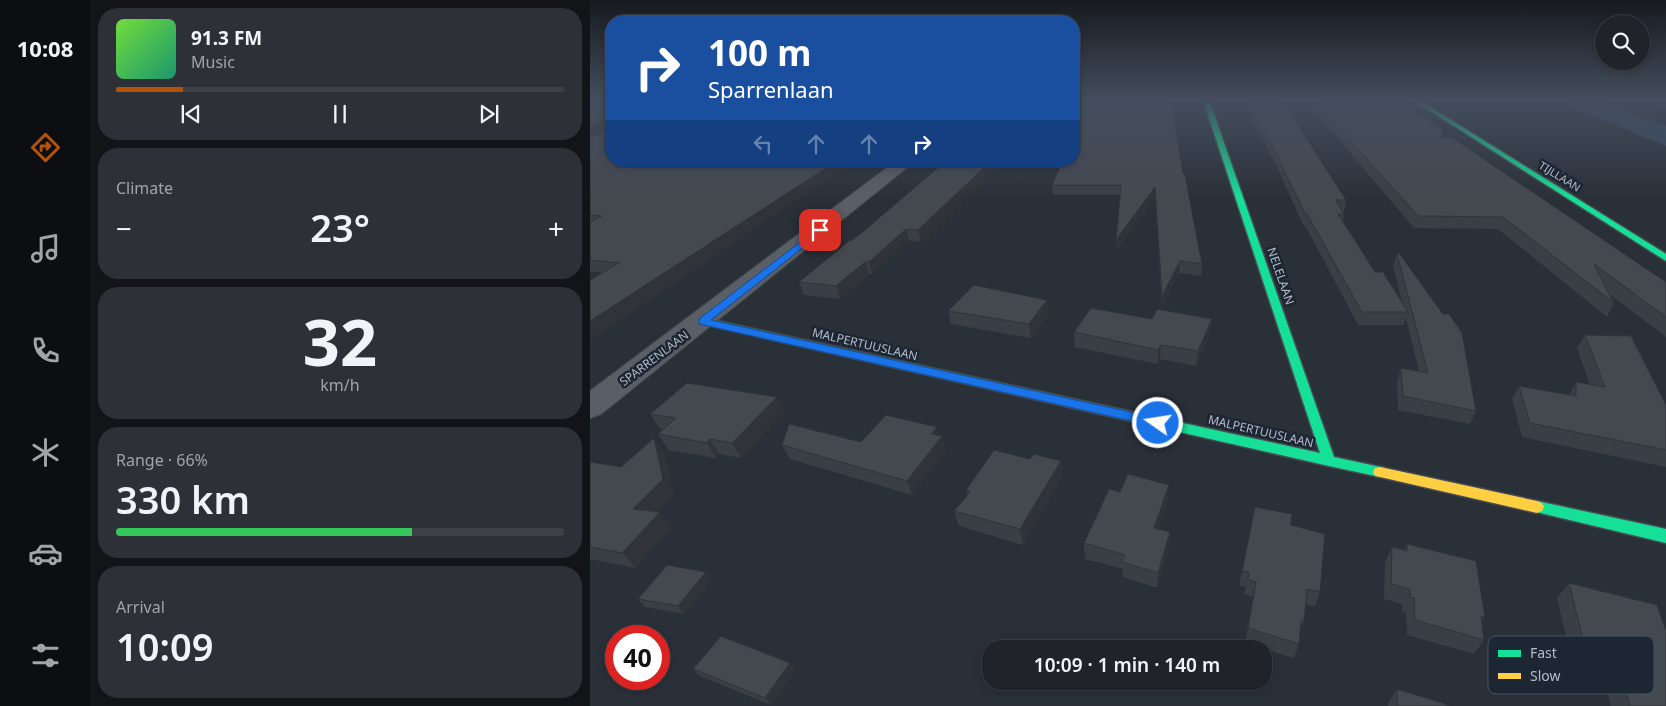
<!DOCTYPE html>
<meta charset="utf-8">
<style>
body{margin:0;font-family:"Noto Sans",sans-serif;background:#2d3036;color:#f1f3f6;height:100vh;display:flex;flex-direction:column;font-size:19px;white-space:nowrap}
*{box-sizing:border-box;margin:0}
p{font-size:16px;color:#a2a4a8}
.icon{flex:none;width:28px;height:28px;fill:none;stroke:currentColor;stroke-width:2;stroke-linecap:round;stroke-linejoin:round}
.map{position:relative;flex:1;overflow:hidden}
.drawer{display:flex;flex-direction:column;gap:8px;padding:8px;background:#121417;width:500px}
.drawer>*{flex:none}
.guide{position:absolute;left:15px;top:15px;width:475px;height:152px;border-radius:20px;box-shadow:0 2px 8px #0003,0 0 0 1px #3d4147;background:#1a4fa0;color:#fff;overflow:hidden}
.controls{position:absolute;left:1005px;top:15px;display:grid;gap:10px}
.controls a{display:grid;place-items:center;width:55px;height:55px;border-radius:50%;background:#20242a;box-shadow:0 2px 8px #0003,0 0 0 1px #3d4147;font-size:25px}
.speed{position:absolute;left:15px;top:625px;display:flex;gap:10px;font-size:25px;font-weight:700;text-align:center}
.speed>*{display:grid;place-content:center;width:65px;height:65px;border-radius:50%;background:#20242a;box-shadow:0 2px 8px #0003,0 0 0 1px #3d4147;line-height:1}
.speed .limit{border:8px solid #d22;background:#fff;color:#111}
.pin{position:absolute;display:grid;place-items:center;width:42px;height:42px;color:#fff;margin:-21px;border-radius:10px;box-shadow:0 2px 8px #0006}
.me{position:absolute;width:55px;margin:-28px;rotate:283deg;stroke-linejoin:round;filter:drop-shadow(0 0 4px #0008)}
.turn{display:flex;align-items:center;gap:18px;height:105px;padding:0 20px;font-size:22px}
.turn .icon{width:65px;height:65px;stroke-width:2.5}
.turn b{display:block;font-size:35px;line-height:42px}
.lanes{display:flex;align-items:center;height:48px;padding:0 20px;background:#0003;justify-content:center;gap:25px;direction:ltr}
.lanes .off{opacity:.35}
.big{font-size:38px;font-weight:600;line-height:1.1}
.drawer .tile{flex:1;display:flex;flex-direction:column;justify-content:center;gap:8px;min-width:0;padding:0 18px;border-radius:20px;background:#2d3036}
.drawer .dial{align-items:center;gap:0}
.dial b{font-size:65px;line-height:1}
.song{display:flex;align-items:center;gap:15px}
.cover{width:60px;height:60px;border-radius:8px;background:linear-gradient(135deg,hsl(100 70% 55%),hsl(160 70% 35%))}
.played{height:5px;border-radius:2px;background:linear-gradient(90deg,#b45309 15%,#3d4147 15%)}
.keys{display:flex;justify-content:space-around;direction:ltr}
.heat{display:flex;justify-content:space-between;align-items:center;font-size:28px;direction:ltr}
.charge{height:8px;border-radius:4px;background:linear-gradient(90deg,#34c759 66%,#3d4147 0)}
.trip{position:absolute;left:392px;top:640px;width:290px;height:50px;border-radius:20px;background:#20242a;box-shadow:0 2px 8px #0003,0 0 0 1px #3d4147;font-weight:600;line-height:50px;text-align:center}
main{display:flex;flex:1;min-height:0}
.menu{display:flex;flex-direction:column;width:90px;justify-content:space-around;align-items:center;background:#0d0e11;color:#a2a4a8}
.menu .icon{width:35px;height:35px}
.menu .current{color:#b45309}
.menu b{font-size:22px;color:#f1f3f6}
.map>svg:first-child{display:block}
.water{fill:#384963}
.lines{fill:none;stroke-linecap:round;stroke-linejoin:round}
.street-casing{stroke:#484c53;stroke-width:2}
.fast-casing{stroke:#484c53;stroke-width:3}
.slow-casing{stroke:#484c53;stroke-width:3}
.street{fill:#5a5e66;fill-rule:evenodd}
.fast{fill:#16e098;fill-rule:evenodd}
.slow{fill:#ffcf43;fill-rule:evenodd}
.wall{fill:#3a3f45}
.shaded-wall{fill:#303338}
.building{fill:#444950;stroke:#303338}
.route{fill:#1a73e8;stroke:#114b97}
.labels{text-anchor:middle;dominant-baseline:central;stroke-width:5;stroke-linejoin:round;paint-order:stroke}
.far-street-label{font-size:11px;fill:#b4bcc9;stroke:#1d2633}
.street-label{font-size:12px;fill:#b4bcc9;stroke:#1d2633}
.key{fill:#1d2633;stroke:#4a5360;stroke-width:1}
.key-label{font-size:14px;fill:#b4bcc9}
</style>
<main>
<nav class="menu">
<b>10:08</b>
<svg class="icon current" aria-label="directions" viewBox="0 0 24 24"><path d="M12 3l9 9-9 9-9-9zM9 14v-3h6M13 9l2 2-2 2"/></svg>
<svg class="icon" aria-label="music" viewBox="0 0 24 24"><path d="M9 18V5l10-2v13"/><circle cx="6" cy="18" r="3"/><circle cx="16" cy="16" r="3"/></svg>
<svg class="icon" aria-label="phone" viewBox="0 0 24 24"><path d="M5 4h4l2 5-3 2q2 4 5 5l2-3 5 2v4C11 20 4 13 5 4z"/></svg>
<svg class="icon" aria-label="climate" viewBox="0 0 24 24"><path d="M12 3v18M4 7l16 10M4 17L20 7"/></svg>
<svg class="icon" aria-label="car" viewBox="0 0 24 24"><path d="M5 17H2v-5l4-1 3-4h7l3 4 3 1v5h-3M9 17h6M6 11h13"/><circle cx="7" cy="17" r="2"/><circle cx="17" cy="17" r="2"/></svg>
<svg class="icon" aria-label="filters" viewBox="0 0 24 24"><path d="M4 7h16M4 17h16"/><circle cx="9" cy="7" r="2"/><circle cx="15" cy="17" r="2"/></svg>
</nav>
<section class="drawer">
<div class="tile">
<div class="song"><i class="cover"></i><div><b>91.3 FM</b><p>Music</p></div></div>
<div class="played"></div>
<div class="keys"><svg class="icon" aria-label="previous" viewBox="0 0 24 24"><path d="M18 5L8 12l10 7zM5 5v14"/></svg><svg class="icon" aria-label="pause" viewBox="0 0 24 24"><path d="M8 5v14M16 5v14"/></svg><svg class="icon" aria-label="next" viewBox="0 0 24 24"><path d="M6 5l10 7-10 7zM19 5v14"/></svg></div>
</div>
<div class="tile"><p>Climate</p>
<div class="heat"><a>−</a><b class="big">23°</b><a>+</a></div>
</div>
<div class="tile dial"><b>32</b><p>km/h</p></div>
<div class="tile"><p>Range · 66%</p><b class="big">330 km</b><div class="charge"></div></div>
<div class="tile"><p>Arrival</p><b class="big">10:09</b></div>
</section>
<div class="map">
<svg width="1076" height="706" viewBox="0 0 1076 706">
<rect width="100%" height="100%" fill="#2a3038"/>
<path class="water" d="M966,100H1007L1076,126V146Z"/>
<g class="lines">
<defs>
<path id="street" d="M306,161H325L11,414L0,418V391Z"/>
<path id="fast" d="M613,100H619L744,457L795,468L797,472L795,476L790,477L739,466L113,324L108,321L113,318L730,453Z
M823,100H829L1076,254V261Z
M947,501L1076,529V543L942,511L940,507L942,503Z"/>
<path id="slow" d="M790,467L947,501L952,503L954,507L952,511L947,513L790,477L785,476L783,472L785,468Z"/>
</defs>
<use href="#street" class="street-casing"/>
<use href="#fast" class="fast-casing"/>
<use href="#slow" class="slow-casing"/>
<use href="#street" class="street"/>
<use href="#fast" class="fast"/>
<use href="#slow" class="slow"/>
</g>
<path class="wall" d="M652,100H692L756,200L754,212H753L754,214L753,221L785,272L812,302L803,266L807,254L886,411L880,424L808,410L807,382L811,368L829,372L816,318L813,325H768L715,225H713L687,167Z
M715,100H809L852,138L1076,282V337L1019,294L1024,303L1017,317L908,229L824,228Z
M1054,100H1076V108Z
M0,106L264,161L0,340V280L13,273L0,271V137L18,131V130L0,135Z
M356,161H412L331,242L319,240L282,274H279L250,299L214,295L209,282L263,240Z
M420,161H484L593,174L612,264L611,276L589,273L572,308L565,198L526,252L530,195H463L462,185L471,166Z
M457,300L459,314L441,338L361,324L358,311Z
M484,332L620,333L606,366L570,359L568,364L485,347Z
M995,335L1076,405V467L932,437L922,399L929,386L979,395L986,382L1000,385L987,348Z
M187,397L194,412L151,458L129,454L126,458L78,450L68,434L73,429H70L60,414Z
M349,435L356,450L322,495L200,459L192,445L271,442Z
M74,453L84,495L67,512H70L82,528L46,568L0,559V463L31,467Z
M440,459L471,461L472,476L433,545L369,526L364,511L378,494L376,490Z
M530,492L578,500L568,529L580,532L579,548L567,588L533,577V569L495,559L494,543Z
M665,507L701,525L730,592L725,607L716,604L714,621L710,632L709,644L704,658L655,643L663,597L654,594L656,587L649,586Z
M817,544L895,617L892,622L894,640L884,654L817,635L816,613L812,612V604L794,599L795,562L802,547L814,551Z
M116,572L122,579L94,614L55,607L48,599Z
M979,583L1076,706H1021L1014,682L985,673L967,598Z
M200,663L206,670L181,705L110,676L103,669Z
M807,689L862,706H798V703Z"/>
<path class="shaded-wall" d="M18,120L21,129L0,135V125Z
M247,161H264L0,340V321Z
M401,161H412L331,242L328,230Z
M565,187V198L526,252V240Z
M316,229L319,240L282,274L279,262Z
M590,261L589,273L572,308V296Z
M275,262L279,274L250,299L246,286Z
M457,300L459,314L441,338L439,324Z
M622,319L620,333L606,366L608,351Z
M571,345L570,359L568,364V350Z
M187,397L194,412L151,458L142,443Z
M347,427L350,438L352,436L356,450L322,495L317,481L342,434Z
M64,438L74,453L84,495L56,524L43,509Z
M120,439L129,454L126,458L117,443Z
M471,461L472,476L433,545L430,529Z
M579,485L578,500L563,543L564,528Z
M70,512L82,528L46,568L32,553Z
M580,532L579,548L567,588L568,573Z
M116,572L122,579L94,614L88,606Z
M200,663L206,670L181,705L175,698Z"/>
<path class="building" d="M484,100H581L593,174H595L612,264L590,261L572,296L565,187L526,240L531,185H462L473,161H484Z
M658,100H692L756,200H746L754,214H748L785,272H793L818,312H772L717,214H715L688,157Z
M724,100H809L852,129V138L861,137L1076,282V317L1004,264L1024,303L913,217L828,216Z
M0,106L21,107V161H247L0,321V280L29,263L0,260V222L12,216L0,215V137L18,131V120L0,125Z
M356,161H401L328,230L316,229L279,262H275L246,286L209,282L260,240H263Z
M809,253L853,314H859L872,333L886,411L813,396L811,368L838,373L807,254Z
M384,285L457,300L439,324L358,311Z
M501,308L562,319L567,309L622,319L608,351L571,345L568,350L484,332Z
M995,335L1041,336L1076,405V450L940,423L929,386L986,396V382L1015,387Z
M97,383L187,397L142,443L120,439L117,443L68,434L86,418L60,414Z
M296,415L347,427L342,434L352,436L317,481L192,445L199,424L271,442Z
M64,438L73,479L43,509L70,512L32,553L0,547V463L1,462L31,467Z
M404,450L440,459L444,454L471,461L430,529L364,511L380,492L376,490Z
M538,474L579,485L564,528L580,532L568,573L532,562L535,555L494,543L519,489L530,492Z
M665,507L702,514L701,525L735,534L730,592L717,589L714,621L711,620L709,644L658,628L666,582L658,579L659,572L652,571Z
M817,544L886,561L895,617L891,616L894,640L825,620L824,598L820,597V589L801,584L802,547L817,551Z
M77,565L116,572L88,606L48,599Z
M979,583L1067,605L1076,631V706H1040L1029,669L998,660Z
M131,636L200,663L175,698L103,669Z
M807,689L862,706H807Z"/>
<linearGradient id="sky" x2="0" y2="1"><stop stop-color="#171a1f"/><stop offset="0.5" stop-color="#444e5e"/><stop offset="1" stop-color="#444e5e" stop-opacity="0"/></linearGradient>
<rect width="1076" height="199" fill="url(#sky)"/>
<path class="route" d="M230,227L233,228V232L121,320L568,418L575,423L568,427L109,324V319Z"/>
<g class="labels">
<g class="far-street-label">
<text transform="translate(970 176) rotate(32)">TIJLLAAN</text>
</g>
<g class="street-label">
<text transform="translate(691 276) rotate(71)">NELELAAN</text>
<text transform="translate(275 344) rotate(13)">MALPERTUUSLAAN</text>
<text transform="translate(64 358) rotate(-37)">SPARRENLAAN</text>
<text transform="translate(671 431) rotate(13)">MALPERTUUSLAAN</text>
</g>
</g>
<rect x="898" y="636" width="166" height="58" rx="8" class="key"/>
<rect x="908" y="650" width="23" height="7" fill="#16e098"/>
<rect x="908" y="673" width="23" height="6" fill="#ffcf43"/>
<g class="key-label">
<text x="940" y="658">Fast</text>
<text x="940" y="681">Slow</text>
</g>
</svg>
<div class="controls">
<a><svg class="icon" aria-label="search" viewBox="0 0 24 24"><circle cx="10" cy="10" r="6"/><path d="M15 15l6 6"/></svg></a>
</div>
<div class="speed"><div class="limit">40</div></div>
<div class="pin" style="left:230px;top:230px;background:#d93025"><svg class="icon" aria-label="arrive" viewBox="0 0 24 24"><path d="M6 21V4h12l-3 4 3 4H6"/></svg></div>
<svg class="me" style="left:568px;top:423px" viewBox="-20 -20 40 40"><circle r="17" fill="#1a73e8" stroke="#fff" stroke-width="3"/><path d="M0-11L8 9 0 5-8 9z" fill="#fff"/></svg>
<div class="trip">10:09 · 1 min · 140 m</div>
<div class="guide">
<div class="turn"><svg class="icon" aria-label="right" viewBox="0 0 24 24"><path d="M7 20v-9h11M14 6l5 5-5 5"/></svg><div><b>100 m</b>Sparrenlaan</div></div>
<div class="lanes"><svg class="icon off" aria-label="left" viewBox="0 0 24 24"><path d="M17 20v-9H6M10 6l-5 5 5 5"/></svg><svg class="icon off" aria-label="ahead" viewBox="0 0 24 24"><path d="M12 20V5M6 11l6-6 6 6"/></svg><svg class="icon off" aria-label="ahead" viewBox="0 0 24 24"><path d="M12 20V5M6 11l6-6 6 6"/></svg><svg class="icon" aria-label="right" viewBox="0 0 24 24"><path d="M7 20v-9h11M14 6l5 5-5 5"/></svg></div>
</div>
</div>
</main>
